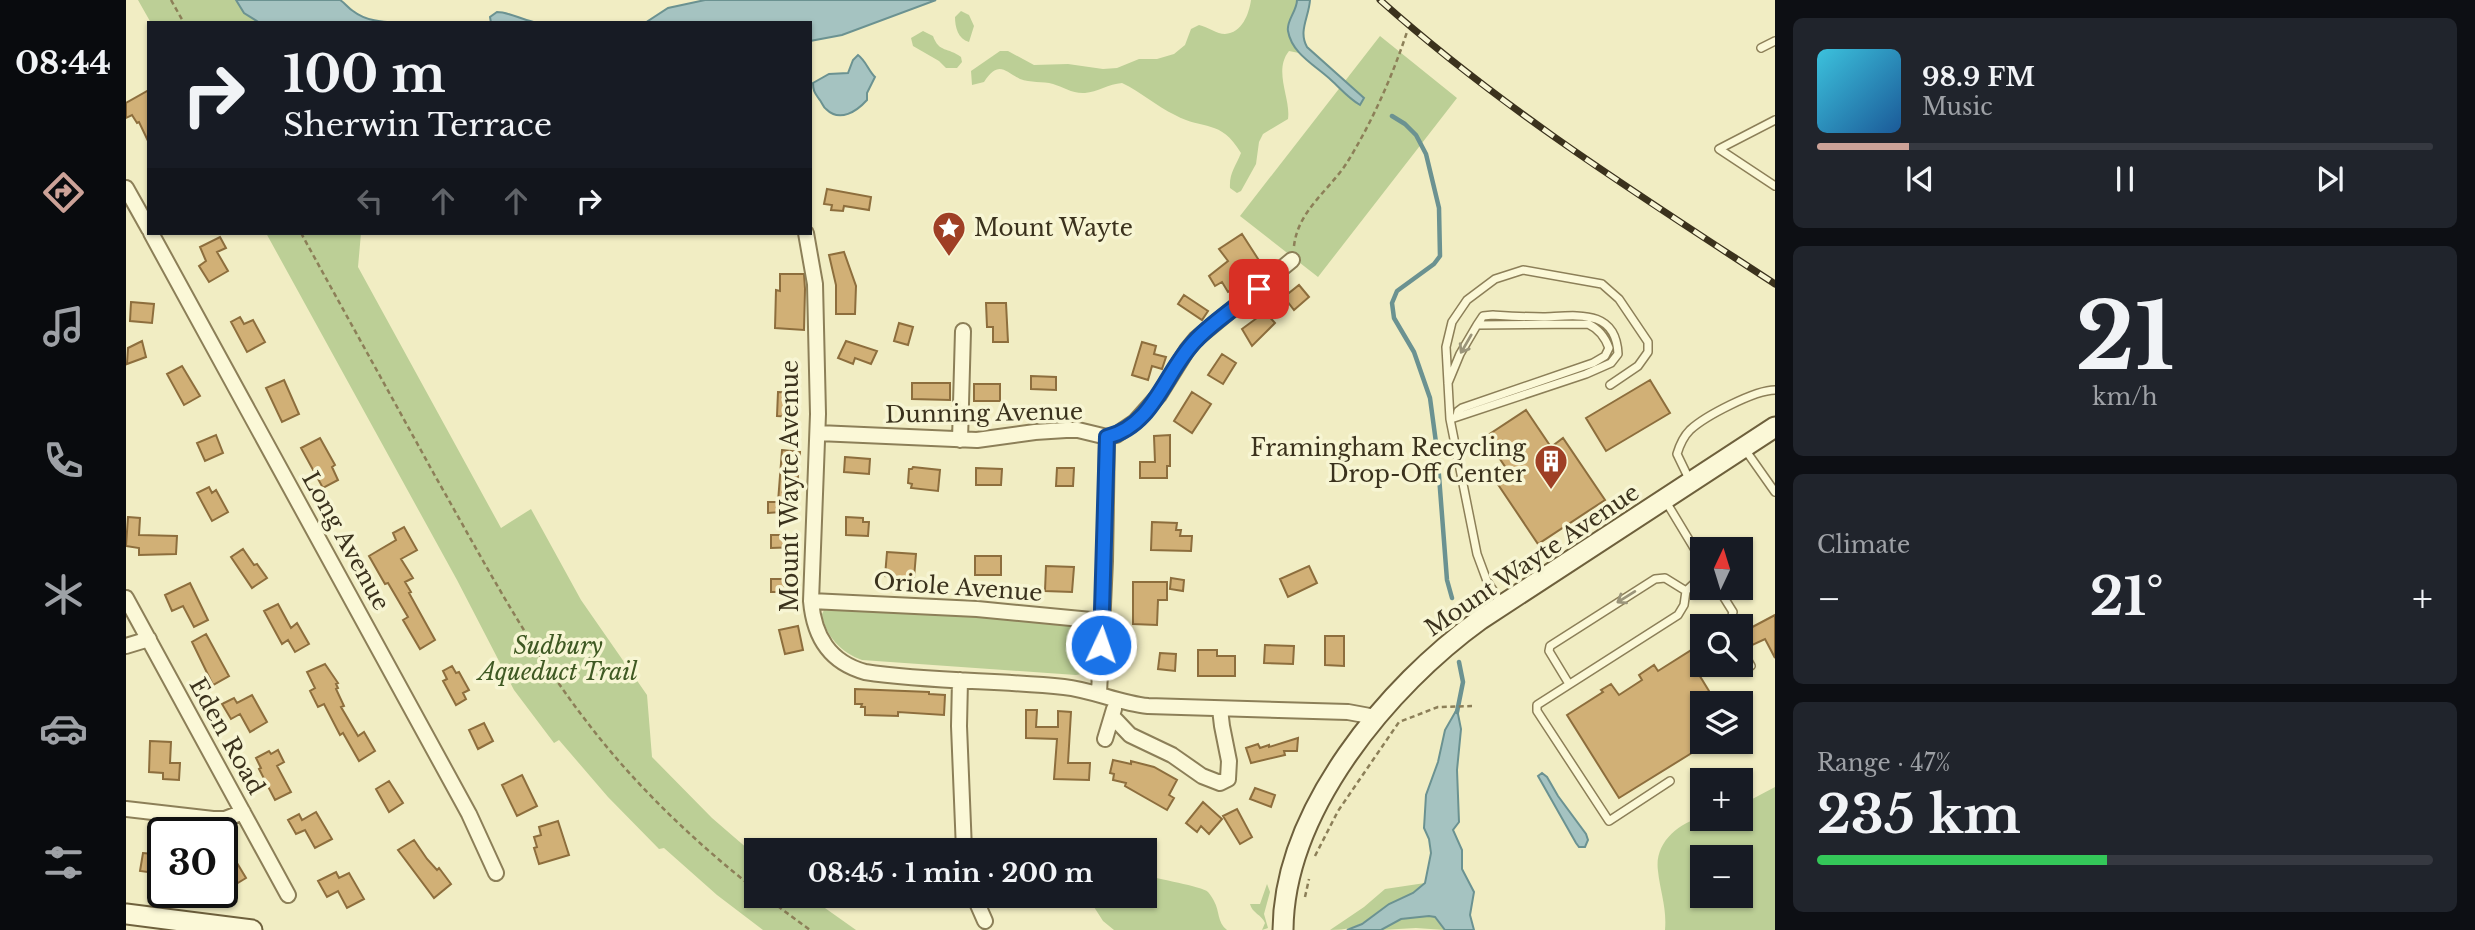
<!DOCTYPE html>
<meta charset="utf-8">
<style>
body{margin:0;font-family:"Libre Baskerville",serif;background:#20242c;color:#f1f3f6;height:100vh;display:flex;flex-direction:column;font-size:26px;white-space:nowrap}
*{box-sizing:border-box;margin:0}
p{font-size:23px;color:#9ea1a6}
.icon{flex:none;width:38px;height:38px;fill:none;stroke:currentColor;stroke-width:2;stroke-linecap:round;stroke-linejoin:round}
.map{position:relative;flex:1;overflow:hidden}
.drawer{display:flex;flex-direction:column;gap:18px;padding:18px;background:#0d0f14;width:700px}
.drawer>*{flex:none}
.banner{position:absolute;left:21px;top:21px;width:665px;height:214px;border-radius:0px;box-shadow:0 2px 5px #0004;background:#171b24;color:#f1f3f6;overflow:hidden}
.needle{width:46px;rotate:4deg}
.buttons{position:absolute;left:1564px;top:537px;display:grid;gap:14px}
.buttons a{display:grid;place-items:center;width:63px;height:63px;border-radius:0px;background:#171b24;box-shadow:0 2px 5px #0004;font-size:35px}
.speed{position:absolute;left:21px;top:817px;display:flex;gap:14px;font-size:35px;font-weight:700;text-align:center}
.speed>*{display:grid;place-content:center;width:91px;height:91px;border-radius:50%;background:#171b24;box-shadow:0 2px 5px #0004;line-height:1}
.speed .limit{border:4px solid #111;border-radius:10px;background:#fff;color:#111}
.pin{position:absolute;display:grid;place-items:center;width:60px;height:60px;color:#fff;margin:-30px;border-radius:14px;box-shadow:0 4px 10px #0006}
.me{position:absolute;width:77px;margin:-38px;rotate:3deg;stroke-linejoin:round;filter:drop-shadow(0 0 5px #0008)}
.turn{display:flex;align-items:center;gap:24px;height:147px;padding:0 21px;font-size:32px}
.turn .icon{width:91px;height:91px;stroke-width:2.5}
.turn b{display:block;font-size:49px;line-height:60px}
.lanes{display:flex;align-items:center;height:66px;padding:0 21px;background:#0003;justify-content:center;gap:35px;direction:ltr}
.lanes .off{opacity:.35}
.big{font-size:52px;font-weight:700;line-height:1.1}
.drawer .tile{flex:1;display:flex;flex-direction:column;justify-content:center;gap:10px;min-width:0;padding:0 24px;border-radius:10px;background:#20242c}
.drawer .dial{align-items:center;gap:0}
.dial b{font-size:91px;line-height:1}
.song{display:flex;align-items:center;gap:21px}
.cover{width:84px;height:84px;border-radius:10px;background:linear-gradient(135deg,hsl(190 70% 55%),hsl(210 70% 35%))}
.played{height:7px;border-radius:4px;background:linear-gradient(90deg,#cca298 15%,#363941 15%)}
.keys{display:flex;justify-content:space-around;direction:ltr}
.heat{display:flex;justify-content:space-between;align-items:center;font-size:38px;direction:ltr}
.charge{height:10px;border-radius:5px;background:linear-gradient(90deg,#34c759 47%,#363941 0)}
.trip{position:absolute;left:618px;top:838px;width:413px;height:70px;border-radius:0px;background:#171b24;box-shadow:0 2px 5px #0004;font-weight:700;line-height:70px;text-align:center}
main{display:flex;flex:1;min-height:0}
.tab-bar{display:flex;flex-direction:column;width:126px;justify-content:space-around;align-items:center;background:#090b0e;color:#9ea1a6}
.tab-bar .icon{width:49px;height:49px}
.tab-bar .active{color:#cca298}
.tab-bar b{font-size:32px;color:#f1f3f6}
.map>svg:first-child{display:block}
.green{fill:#bccf96;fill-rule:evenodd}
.water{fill:#a5c3c1;stroke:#6b9291;stroke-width:2}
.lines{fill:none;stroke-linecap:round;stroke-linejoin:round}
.stream{stroke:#6b9291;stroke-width:4.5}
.building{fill:#d1b076;stroke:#8d6e3d;stroke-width:2}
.lane-casing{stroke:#8c7f58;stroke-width:10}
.street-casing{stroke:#8c7f58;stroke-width:18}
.secondary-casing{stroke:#6e603c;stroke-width:23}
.path{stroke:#8c7f58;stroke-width:2.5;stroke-dasharray:5 3.5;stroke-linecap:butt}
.lane{stroke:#fbf8d7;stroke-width:7}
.street{stroke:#fbf8d7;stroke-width:14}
.secondary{stroke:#fbf8d7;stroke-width:19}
.rail-casing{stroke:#3b321d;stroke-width:7}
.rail{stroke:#f7f5d3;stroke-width:4.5;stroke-dasharray:13;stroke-linecap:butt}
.oneway{stroke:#9b957a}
.route-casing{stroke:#114b97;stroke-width:18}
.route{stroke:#1a73e8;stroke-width:12}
.labels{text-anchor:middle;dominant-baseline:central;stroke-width:7;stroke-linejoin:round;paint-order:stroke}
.poi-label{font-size:23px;fill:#3b321d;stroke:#f7f5d3;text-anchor:start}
.street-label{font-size:23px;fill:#3b321d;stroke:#f7f5d3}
.park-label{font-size:23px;font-style:italic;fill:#3f5923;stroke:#f7f5d3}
</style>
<main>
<nav class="tab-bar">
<b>08:44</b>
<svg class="icon active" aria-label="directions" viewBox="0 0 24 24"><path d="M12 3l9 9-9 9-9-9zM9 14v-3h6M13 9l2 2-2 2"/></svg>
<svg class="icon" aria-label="music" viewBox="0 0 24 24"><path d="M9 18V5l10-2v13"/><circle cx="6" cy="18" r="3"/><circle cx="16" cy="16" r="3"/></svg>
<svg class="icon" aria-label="phone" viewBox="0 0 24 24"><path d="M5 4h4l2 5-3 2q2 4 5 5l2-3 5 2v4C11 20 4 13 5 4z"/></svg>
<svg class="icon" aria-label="climate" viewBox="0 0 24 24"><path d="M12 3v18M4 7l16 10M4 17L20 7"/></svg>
<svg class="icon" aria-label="car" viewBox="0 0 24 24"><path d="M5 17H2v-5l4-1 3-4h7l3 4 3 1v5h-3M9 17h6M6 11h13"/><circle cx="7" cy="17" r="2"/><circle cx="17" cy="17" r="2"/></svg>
<svg class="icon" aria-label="filters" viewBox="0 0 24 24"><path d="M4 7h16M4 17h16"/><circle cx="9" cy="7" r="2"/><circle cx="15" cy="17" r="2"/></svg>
</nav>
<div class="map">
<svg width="1649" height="930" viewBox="0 0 1649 930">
<rect width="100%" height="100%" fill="#f1edc3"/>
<path class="green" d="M12,0H110L118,13L134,23H25Z
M1125,0H1171C1171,11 1159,22 1162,32C1164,39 1169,47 1173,53L1163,51C1147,71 1165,98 1162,119L1137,134L1133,142L1130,164L1115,191L1111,193L1104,188C1103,173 1110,166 1115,153C1094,118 1078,131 1049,115C1030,106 1015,92 996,83C983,84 971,92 959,93C947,94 937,87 927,84C917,81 904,83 894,79C878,71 873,60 858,82L846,85L845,71L874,51H882L908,65L942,64L977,69L991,68L1013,59H1031L1048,54L1059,45L1065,29L1073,25C1082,27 1091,34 1099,34C1116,33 1123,14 1125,0Z
M835,11L843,15L848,26L843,42C832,39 829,27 829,17Z
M797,31L807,36C813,53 822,47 835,57L836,62L831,68H820L813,61L787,46L785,38Z
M1254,36L1331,98L1192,277L1114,216Z
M140,233H235L232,267L375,528L405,509L455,600L521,695L526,757L586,818L630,856V896H682L730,930H637L591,895L538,848L533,849L482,797L433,740L428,743L388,690L331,580Z
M704,606L961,624L968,632C970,650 972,672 950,675L736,660C716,653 699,636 696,614L699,608Z
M1649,787V930H1539C1541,908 1534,891 1532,871C1528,843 1552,823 1577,817V819H1615V805ZM1577,858H1615V896H1577Z
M1019,875C1030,879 1076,886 1082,892C1084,894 1087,899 1088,901C1094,912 1091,922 1101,930H988L977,921L961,896H1018Z
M1299,883C1289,894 1277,896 1265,903C1239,918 1238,930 1204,930L1238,907L1259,889Z
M1141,884L1144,892L1138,914L1142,928L1136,930L1139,923C1136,915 1126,913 1124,904H1134Z
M1290,916L1308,917L1319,930L1290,928L1255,930L1266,922Z"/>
<path class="water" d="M110,0H214C219,3 222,8 227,11C241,22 259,22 276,23H134L118,13Z
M579,0H810L716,35L684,41V23H519L542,8Z
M1171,0H1184C1183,17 1172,31 1181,47L1238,98L1234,105C1222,98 1215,89 1205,80C1189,65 1166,54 1162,31C1160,21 1171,11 1171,0Z
M371,12C384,12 398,21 412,23H365L364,17Z
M732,55C740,61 742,70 749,77L741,93V100C731,111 714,123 700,109C697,107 696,102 693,99C689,93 687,91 687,83L703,74L722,73L727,60Z
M1331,709L1335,729L1331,770L1333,822L1327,830L1336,850V869L1348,892L1344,915L1348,930H1319L1309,917L1303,916L1275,919L1255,930H1221L1236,924L1263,904L1287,893L1299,883L1305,853L1303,839L1298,828L1300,795L1312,762L1319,730Z
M1416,773L1421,777L1432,796L1460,834L1462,840L1459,847H1453L1450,843L1412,776Z"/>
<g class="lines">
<path class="stream" d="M1266,116L1279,124L1290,135L1300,154L1313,208L1314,256L1308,264L1271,291L1266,303L1268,318L1288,352L1304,398L1311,450L1321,580L1326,598
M1331,712L1337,682L1333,662"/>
</g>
<path class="building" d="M23,90V143L13,122L11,123L6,115L0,118V103Z
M701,189L745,197L743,210L718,206L717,211L705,210L706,205L698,204Z
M1116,234L1134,262L1108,278L1113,286L1102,292L1096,282L1089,286L1083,276L1102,261L1093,249Z
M94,237L100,248L91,252L102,271L83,282L73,266L80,261L74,247Z
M718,252L730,286L729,314H710V285L703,255Z
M654,274H678L679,289L678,330L649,328L650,290L654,291Z
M1173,285L1183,297L1168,310L1158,297Z
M1058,295L1082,311L1076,320L1052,304Z
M5,302L28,304L26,323L4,321Z
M860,303H880L882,342H867V327H861Z
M1139,312L1149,323L1126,346L1116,329Z
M114,317L118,324L127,320L139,342L121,352L105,322Z
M773,323L787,327L782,345L768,341Z
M16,341L20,357L1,364L2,348Z
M720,341L751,351L745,364L729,358L727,364L712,358Z
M1016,342L1030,346L1028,354L1040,357L1036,369L1026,366L1022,380L1006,375Z
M1096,354L1110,363L1097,384L1082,375Z
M56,366L74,396L58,405L41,374Z
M905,376L930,377V390L905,389Z
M158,380L173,414L156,422L140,388Z
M1524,380L1544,413L1480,451L1460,418Z
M786,383H824V400L786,399Z
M848,384H874V401H848Z
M652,392L671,393L670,417L651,416Z
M1066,392L1085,404L1066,433L1048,421Z
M1400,410L1425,447L1437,438L1479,500L1412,544L1371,483L1384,474L1359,437Z
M90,435L97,453L79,461L71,443Z
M1044,435V466H1041V478H1014V462H1029L1028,436Z
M194,438L209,465L206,467L212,480L197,488L175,448Z
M656,450L674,452L669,511L642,513V502H652Z
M719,457L744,459L743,474L718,472Z
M787,467L814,470L812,491L785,488L786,484L782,483L783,469H786Z
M850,468L876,469L875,485H850Z
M931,468H948L947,486H930Z
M83,487L86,493L90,490L102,512L86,521L71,493Z
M2,517L14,518L13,535L51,536L50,554L13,555V548L0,546Z
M720,517L737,518V522H743L742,536L720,535Z
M1026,522L1051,523L1050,530H1055L1054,536H1066L1065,551L1025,550Z
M278,527L291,550L275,559L287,578L279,582L285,592L283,593L309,640L294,649L277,620L282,617L262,583L259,584L243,556L270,540L267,533Z
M645,535H673V547L645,548Z
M117,549L128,565L131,564L141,578L126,588L105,557Z
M761,552L790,554L788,578L759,576Z
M849,556H875V575H849Z
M920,566L948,567L946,592L919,591Z
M1183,566L1191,583L1162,597L1154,579Z
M1045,578L1058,580L1057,591L1044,589Z
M645,579H671V592H645Z
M1007,582H1041V600H1032L1031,625L1007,624Z
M64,583L82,620L68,627L57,606L46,611L39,595Z
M152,604L165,628L171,623L183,644L169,652L162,640L156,644L138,611Z
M1649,615V658L1639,639L1622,647L1615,633Z
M672,626L677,650L659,654L653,630Z
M80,634L103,676L87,685L66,642Z
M1199,636H1218V666L1199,665Z
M1139,645L1168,646L1167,664L1138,663Z
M1567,649L1579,669L1572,673L1591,704H1577V746L1493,798L1441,715L1477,692L1475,690L1485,684L1493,695L1516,680L1513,675L1528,665L1532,671Z
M1072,650H1091V656H1109V676H1072Z
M1034,653L1050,654L1049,671L1032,669Z
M199,664L212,683L210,684L212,688L210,689L218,706L215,707L232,736L238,732L249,751L233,761L217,733L214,735L198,704L192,707L184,691L189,688L181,672Z
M326,666L330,673L333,672L343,690L337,693L340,699L330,705L317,681L321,679L317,671Z
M729,689L803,692V694L819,695L818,715L772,712V716L739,715V707H735L736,704H729Z
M126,695L141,722L124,732L114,714L105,719L96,704L108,698L111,703Z
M900,710H911L910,727H932V711L945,712L942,763H964L963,780L928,779L931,739L900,738Z
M358,723L367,741L352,749L343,730Z
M1172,738L1171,751H1158L1159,755L1125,763L1120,748L1132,744L1134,748L1143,745V747Z
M24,741L45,742L44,763H54L53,780L37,779V773L23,772Z
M152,750L158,762L151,766L165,792L149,800L133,769L135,768L130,758L143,751L145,754Z
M987,760L1005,764V761L1028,767L1051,780L1043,795L1048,798L1041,810L999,786L1000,783L987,780L988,774L984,773Z
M396,775L411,806L391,816L376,785Z
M263,781L277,803L263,812L250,789Z
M1129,788L1149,795L1145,807L1124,799Z
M1077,802L1096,819L1083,834L1075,826L1071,832L1060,823Z
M1111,809L1126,837L1114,844L1097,816Z
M190,812L206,839L189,848L179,830L170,834L162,820L173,814L176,820Z
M432,821L443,855L413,864L408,848L411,847L408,837L415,835L413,827Z
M288,840L301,859L311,870L313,868L325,884L308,898L272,850Z
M17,853L37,855V874L14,871Z
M111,863L120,878L105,887L102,881L96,885V872Z
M210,872L213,878L223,873L238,899L221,908L212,891L201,897L192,881Z"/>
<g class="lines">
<defs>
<path id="lane" d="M1635,48L1649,41
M1649,120L1593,149L1649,186
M1322,383L1334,354L1351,325L1462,324C1473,329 1479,337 1483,348L1479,356L1467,363L1336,408L1332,411L1331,416
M1328,418L1460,374L1485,363L1492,354C1490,308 1450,316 1417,317C1400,317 1384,316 1367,315L1357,316L1351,325
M1618,448L1649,492
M1564,481L1551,454C1554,444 1557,437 1564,430C1579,416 1629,390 1649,390
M1539,500L1577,563
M1592,588L1607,612L1603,626
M1376,604L1361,581L1351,554L1324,419L1320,347L1326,322L1341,300L1369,279L1397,270L1476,284L1493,299L1522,342V352L1512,366L1484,385
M1615,648L1625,666
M1443,684L1423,651L1424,646L1529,579L1539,578L1560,591
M1544,781L1483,821L1411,711V705L1552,615L1558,605L1560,591L1577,575"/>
<path id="street" d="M0,188L23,229
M25,233L343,814L370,873
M680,233L689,284L692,414L685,601C688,636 703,662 739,672C804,682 872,680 938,687C967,690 992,703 1022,706L1222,712L1249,717
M692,433L851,440L909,432L940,430H952L981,437L990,435L1009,422L1033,395L1061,350L1070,339L1166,260
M834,440L837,331
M0,598L162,895
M685,601L851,609L976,621
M0,646L23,639
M834,680L833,726L838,850
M973,694L979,561L981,437
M986,716L1004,735L1046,755L1076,776L1094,783L1102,779L1103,761L1096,726L1094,709
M979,739L988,709
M0,809L87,819H99L117,812
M848,896L859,921"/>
<path id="secondary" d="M0,914L126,930
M1157,930C1158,810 1262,686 1355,619L1649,427"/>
</defs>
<use href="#lane" class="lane-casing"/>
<use href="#street" class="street-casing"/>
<use href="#secondary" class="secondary-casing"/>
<path class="path" d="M45,0L58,23
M175,233C219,313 264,394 308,474C357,560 403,648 464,726C512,788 569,842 630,890
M1168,246C1172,210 1204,190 1222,161C1247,120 1266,77 1281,32
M1189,856L1212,811L1273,722L1312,707L1346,706
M638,896L684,930
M1179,897L1183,879"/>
<use href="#lane" class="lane"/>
<use href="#street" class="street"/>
<use href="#secondary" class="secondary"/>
<defs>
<path id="rail" d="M1254,0C1376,109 1513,195 1649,284"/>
</defs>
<use href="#rail" class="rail-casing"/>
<use href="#rail" class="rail"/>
</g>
<defs><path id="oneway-shaft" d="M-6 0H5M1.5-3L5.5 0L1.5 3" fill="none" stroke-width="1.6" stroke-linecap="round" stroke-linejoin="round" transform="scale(1.75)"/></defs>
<g class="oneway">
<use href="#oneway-shaft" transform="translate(1340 344) rotate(120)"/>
<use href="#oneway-shaft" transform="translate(1500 597) rotate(148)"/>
</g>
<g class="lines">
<defs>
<path id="route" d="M975,645L981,437C1029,425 1039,371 1070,340C1088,321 1112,306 1133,289"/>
</defs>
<use href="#route" class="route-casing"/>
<use href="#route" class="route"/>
</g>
<defs>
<symbol id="sight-pin" viewBox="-11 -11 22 30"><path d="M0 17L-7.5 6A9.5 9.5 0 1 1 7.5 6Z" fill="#9f3f25" stroke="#f7f5d3"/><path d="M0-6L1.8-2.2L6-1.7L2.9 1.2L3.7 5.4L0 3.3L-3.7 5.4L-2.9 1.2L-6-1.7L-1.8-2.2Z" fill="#fff"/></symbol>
<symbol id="building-pin" viewBox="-11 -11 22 30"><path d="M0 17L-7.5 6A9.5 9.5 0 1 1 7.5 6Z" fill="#9f3f25" stroke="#f7f5d3"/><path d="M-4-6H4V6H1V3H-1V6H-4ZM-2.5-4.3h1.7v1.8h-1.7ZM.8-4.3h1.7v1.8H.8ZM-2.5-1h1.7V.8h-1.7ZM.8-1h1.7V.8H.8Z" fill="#fff"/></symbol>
</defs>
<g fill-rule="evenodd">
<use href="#sight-pin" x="804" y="209" width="38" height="52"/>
<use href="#building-pin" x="1406" y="442" width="38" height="52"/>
</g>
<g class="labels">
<g class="poi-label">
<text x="848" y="228">Mount Wayte</text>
<text x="1400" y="448" text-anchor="end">Framingham Recycling<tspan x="1400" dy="26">Drop-Off Center</tspan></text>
</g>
<g class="street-label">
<text transform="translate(858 413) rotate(-1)">Dunning Avenue</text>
<text transform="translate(664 486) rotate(-90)">Mount Wayte Avenue</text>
<text transform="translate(220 541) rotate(61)">Long Avenue</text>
<text transform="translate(1406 560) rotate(-34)">Mount Wayte Avenue</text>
<text transform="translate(832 587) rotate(4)">Oriole Avenue</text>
<text transform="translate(101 736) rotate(61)">Eden Road</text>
</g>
<g class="park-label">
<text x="432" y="646">Sudbury<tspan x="432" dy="26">Aqueduct Trail</tspan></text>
</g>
</g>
</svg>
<div class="buttons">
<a><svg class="needle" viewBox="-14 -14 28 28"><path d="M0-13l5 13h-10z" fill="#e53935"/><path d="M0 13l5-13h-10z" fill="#9ea1a6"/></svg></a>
<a><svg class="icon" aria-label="search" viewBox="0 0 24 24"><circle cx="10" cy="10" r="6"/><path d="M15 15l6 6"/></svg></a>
<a><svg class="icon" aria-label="layers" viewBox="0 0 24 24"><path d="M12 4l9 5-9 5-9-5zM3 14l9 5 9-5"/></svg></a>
<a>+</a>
<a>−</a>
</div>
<div class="speed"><div class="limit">30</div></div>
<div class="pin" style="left:1133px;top:289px;background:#d93025"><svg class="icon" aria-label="arrive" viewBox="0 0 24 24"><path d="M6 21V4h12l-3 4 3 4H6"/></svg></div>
<svg class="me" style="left:975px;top:645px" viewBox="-20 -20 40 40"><circle r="17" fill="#1a73e8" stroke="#fff" stroke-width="3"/><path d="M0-11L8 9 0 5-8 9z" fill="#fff"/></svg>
<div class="trip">08:45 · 1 min · 200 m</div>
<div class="banner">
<div class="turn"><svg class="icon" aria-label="right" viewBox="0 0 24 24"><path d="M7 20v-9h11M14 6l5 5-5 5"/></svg><div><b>100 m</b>Sherwin Terrace</div></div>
<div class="lanes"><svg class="icon off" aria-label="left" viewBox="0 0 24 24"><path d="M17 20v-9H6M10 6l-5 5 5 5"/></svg><svg class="icon off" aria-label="ahead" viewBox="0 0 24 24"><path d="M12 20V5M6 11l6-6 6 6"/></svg><svg class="icon off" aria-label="ahead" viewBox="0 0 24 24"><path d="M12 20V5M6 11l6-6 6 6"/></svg><svg class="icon" aria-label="right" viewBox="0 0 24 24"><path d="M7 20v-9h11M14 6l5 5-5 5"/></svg></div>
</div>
</div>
<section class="drawer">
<div class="tile">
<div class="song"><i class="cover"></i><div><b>98.9 FM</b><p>Music</p></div></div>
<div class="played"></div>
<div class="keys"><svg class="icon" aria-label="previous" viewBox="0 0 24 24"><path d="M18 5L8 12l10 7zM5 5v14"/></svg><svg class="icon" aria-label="pause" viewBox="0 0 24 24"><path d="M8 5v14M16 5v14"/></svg><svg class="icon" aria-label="next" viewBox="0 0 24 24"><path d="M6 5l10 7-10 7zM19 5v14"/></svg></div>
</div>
<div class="tile dial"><b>21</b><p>km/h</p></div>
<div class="tile"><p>Climate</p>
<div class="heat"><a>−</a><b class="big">21°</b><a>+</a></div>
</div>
<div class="tile"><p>Range · 47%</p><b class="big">235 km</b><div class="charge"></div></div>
</section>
</main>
